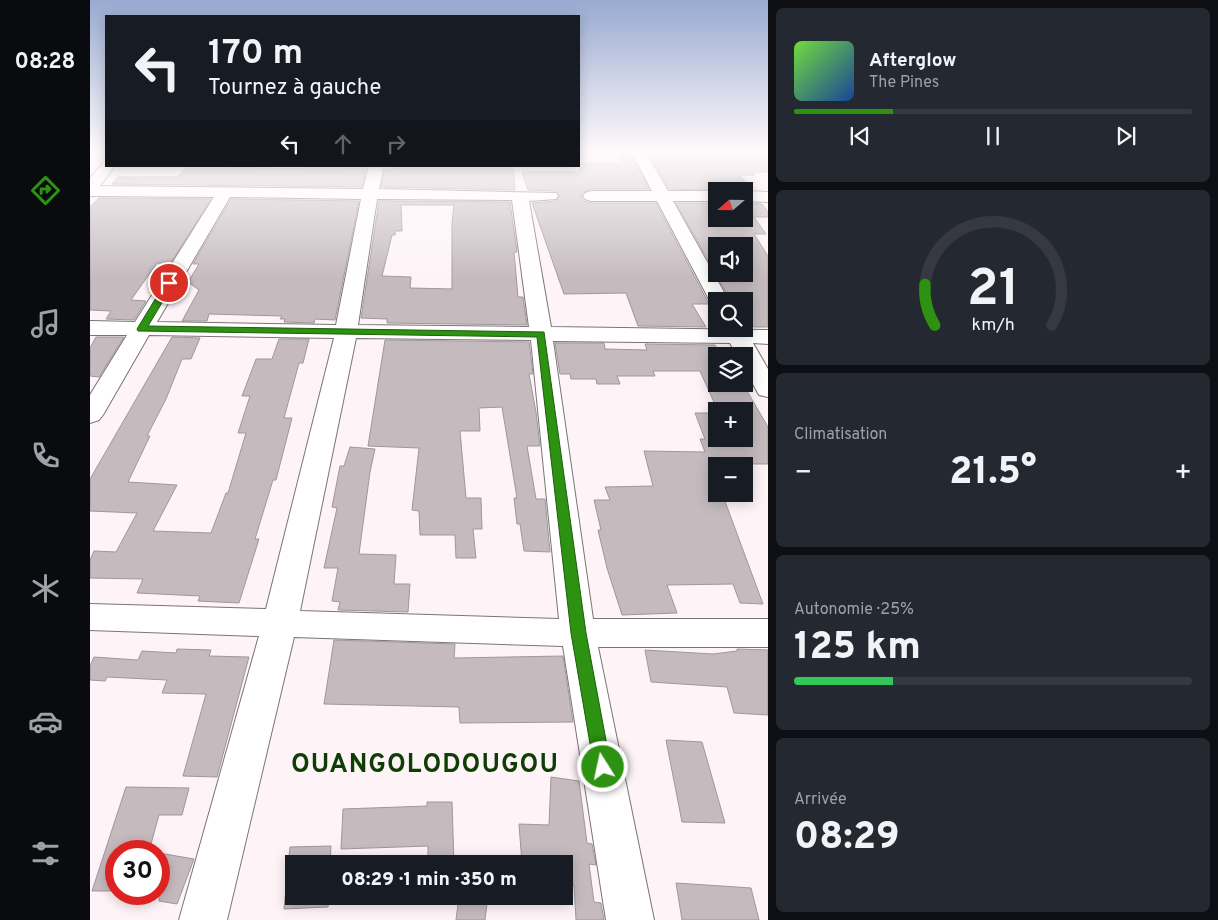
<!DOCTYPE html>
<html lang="fr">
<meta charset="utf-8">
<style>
body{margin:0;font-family:Overpass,sans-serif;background:#242831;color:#f1f3f6;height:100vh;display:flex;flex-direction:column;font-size:19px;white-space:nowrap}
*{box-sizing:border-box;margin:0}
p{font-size:16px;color:#9ea1a6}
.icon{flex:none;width:28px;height:28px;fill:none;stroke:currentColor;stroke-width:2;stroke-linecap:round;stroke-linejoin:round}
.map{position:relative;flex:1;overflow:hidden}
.sheet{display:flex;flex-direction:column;gap:8px;padding:8px;background:#0d0f14;width:450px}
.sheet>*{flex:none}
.hud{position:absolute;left:15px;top:15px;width:475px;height:152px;border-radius:0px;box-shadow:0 2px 12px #0003;background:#171b24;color:#f1f3f6;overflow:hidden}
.needle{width:32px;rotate:250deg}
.buttons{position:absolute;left:618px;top:182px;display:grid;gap:10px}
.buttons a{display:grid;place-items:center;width:45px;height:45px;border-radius:0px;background:#171b24;box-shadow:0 2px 12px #0003;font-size:25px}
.speed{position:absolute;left:15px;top:840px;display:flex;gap:10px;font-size:25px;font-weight:700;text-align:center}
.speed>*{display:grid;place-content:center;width:65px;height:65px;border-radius:50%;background:#171b24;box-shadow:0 2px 12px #0003;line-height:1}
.speed .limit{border:8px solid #d22;background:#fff;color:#111}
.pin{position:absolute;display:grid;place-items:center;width:42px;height:42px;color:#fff;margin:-21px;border:2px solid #fff;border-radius:50%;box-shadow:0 1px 5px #0007}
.me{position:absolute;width:55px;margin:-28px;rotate:350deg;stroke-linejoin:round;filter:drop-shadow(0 0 4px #0008)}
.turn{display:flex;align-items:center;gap:18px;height:105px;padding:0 20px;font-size:22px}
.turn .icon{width:65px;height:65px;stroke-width:2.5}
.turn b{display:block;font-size:35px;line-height:42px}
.lanes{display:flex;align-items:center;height:48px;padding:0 20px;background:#0003;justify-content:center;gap:25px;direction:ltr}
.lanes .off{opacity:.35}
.big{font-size:38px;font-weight:800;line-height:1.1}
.sheet .widget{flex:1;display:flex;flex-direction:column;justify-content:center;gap:8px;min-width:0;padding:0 18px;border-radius:8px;background:#242831}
.sheet .dial{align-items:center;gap:0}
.dial svg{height:130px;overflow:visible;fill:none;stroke:#363941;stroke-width:7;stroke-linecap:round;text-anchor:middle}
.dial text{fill:#f1f3f6;stroke:none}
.song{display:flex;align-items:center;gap:15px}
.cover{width:60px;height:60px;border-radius:8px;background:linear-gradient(135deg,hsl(100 70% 55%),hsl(220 70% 35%))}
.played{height:5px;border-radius:2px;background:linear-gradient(90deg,#2d9111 25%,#363941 25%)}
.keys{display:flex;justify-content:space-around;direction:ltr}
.heat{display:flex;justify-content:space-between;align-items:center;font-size:28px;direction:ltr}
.charge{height:8px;border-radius:4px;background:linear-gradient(90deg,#34c759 25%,#363941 0)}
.trip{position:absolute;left:195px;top:855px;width:288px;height:50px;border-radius:0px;background:#171b24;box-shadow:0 2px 12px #0003;font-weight:800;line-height:50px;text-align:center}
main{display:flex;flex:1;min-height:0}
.dock{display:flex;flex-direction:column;width:90px;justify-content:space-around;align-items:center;background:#090b0e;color:#9ea1a6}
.dock .icon{width:35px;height:35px}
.dock .on{color:#2d9111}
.dock b{font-size:22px;color:#f1f3f6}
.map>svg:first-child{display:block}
.building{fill:#c5bbbf;stroke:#a0979a;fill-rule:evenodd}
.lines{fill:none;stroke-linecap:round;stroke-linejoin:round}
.street-casing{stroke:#7c7376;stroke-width:2}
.street{fill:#fff;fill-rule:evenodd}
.route{fill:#2d9111;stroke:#1d5e0b}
.labels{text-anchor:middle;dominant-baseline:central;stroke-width:5;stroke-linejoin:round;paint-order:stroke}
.near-district-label{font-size:26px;font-weight:bold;letter-spacing:1px;fill:#0e3e03;stroke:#fef4f8}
</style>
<main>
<nav class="dock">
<b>08:28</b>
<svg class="icon on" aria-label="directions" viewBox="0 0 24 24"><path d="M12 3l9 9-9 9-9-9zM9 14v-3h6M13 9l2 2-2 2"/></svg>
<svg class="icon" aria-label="music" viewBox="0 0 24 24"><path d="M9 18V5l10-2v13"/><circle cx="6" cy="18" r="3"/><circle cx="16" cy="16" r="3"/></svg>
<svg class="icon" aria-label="phone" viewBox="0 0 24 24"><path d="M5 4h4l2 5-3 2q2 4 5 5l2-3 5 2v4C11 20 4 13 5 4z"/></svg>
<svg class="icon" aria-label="climate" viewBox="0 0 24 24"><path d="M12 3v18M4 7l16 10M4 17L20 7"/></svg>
<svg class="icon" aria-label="car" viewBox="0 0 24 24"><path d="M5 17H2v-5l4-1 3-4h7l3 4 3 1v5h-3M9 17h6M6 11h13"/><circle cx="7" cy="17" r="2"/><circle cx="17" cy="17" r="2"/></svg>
<svg class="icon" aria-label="filters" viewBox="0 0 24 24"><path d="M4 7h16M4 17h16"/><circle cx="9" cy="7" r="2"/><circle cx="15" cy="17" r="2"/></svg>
</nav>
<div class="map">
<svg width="678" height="920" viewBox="0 0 678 920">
<rect width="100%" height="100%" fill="#fef4f8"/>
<path class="building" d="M636,153H678V172H663L665,175H650L661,189H654L652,191L579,189L559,154H637Z
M527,154H541L559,189H501L493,192L491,197L494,201L501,203H566L619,304H602L616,327L548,326L536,293L474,294L442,203L466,201L470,195L466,191L438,190L432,172H490L489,163H532Z
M97,166L213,169L214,166H253V168H276L272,187L22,184L28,177H88Z
M304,166H423L425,190L291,187L295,169H303Z
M9,198L121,199L80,264L67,263L41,300L56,301L44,320L16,319L21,311L0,310V207Z
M141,199L269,201L245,320L225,319L224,323L194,322L195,319H190L192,316L119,314L117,321H92L109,290L98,282L109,264H103Z
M289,201L420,202L427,252H424L428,297H433L437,325L297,323V319L271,318ZM311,205H364L362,223V289L320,288L321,277L292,276L302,235H305V231H312Z
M586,203H626V219H654V203L672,204L678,212V217H664L676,234H664L678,256V327H664L654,312V301H641ZM626,246H654V274H626Z
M6,337H34L9,377L0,376V348Z
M82,337L110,338L101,359H92L76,399L57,436H60L38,482L87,485L63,531L121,533L136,493H138L156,433H148L160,396H152L166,359H182L189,339H219L213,363H209L194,418H202L186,480H183L165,539H169L149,603L108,601L110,596L47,593L53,579L0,578V560L4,551L26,552L47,513L0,511V479Z
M295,340L439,342L443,374H439L446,412L450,446H437L446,499H455L460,552L434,551L430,524H427L424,498H427L412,407L389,408L390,431H370L376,498H391L392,529H383L386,558H366L365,535H330L329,511L322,510L329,448L278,446Z
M465,343H514L515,349L557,350L555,344L625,345L627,348H634L638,356H626V384H653L678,427V464H642L643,466H626V494H639L640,497L633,496L673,604L650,603L643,584L577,585L587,613L532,615L517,568L508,530H511L504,500H520L515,487L563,486L554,451L615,452L610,439H615L605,413H626V439H654V411H628L610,371H563L565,376H527L530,384H507L506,379H481L480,374H470Z
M260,447L285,449L280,472L269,554L306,555L304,584H320L318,612L248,610L250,602L242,601L248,568H234L247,508L242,507L250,466H254Z
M244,640L365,644L364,658L473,656L483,722L370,723L369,707L234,704Z
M87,649L121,650L119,656L159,657L127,777L93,776L116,694L72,693L77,680L17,677L15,681L0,680V666L4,657L48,660L52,651L86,653Z
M647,649L678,650V715L644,713L637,687L561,682L555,650L623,654L647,651Z
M576,740L612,742L635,823L592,822Z
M461,777L489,781L497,843L502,844L506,865L499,864L504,902L511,903L514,920H486L484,885H474V864H432L429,824L459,825Z
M36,787L99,788L92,815H69L59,851H26V891H2Z
M337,802H362L364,864H338V846L251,849L253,809L337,806Z
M241,846L240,864H204V896H239L238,907L194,909L200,847Z
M69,853L104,859L87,904L69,901Z
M586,883L661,888L669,920H592Z
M369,896H398L395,920H366Z"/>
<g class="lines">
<defs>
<path id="street" d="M541,151H555L578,191H626V201H583L639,301H626V307L622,305L567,201H501L495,199L493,196L495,193L501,191H562Z
M16,162V166H25L10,186L273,189L279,166H294L289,189L466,193L468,196L466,199L439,201L461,327L678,330V344L663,343L678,369V397L669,395L654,368V356H647L640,343L463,341L503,619H678V647H508L564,920H516L473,646L204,637L137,920H89L169,636L0,630V604L176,609L244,338L59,335L13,415L9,420L0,423V395L37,335H0V321L45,322L124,197L0,196V178L13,163ZM140,197L271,199L246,325L67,322ZM287,199L422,200L439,327L268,325ZM266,338L441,340L469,619L210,611Z
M654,191L678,192V202L654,201Z"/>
</defs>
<use href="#street" class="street-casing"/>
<use href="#street" class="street"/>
</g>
<linearGradient id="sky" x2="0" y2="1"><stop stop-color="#98aad0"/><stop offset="0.54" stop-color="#fffafc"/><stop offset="1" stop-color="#fffafc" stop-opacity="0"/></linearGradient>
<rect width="678" height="280" fill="url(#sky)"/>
<path class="route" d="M79,281L84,283L58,326L454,332L496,633L521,767L519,772L513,775L507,772L504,767L481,633L447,337L48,331L47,329L75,283Z"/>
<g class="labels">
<g class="near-district-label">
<text x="335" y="765">OUANGOLODOUGOU</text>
</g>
</g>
</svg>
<div class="buttons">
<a><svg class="needle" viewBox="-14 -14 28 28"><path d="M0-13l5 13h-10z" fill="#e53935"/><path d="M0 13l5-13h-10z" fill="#9ea1a6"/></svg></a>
<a><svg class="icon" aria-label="sound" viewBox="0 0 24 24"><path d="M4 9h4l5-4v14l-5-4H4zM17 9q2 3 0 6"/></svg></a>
<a><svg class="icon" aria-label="search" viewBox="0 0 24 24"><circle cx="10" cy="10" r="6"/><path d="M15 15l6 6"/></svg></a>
<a><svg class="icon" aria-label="layers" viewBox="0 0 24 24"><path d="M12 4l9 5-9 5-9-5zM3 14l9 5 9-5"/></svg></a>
<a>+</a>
<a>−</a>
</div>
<div class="speed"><div class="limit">30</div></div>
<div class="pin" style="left:79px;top:283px;background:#d93025"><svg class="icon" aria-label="arrive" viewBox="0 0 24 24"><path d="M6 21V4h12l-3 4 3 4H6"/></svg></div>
<svg class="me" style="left:513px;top:767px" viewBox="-20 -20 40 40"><circle r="17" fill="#2d9111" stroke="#fff" stroke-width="3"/><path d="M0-11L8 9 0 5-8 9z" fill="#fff"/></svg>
<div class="trip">08:29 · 1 min · 350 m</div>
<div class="hud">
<div class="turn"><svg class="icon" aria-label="left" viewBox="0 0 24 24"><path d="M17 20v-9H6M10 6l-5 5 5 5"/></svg><div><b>170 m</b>Tournez à gauche</div></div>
<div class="lanes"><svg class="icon" aria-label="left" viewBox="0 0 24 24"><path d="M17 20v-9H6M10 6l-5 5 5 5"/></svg><svg class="icon off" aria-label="ahead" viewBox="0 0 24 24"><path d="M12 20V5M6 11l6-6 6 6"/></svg><svg class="icon off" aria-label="right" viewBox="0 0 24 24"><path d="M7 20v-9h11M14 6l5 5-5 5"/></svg></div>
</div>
</div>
<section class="sheet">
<div class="widget">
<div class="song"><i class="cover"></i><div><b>Afterglow</b><p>The Pines</p></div></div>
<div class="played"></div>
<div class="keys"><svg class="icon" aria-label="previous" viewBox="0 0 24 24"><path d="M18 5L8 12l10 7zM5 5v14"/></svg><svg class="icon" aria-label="pause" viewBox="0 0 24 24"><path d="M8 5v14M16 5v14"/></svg><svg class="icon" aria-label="next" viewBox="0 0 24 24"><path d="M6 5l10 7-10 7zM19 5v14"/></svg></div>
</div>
<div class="widget dial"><svg viewBox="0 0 100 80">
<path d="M14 69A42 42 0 1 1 86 69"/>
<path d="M14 69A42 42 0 0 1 8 44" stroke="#2d9111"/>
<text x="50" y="56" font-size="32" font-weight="700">21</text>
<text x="50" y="72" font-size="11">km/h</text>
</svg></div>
<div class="widget"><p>Climatisation</p>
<div class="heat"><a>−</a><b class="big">21.5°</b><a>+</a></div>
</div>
<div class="widget"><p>Autonomie · 25%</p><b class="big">125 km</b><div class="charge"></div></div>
<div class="widget"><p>Arrivée</p><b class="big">08:29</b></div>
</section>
</main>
